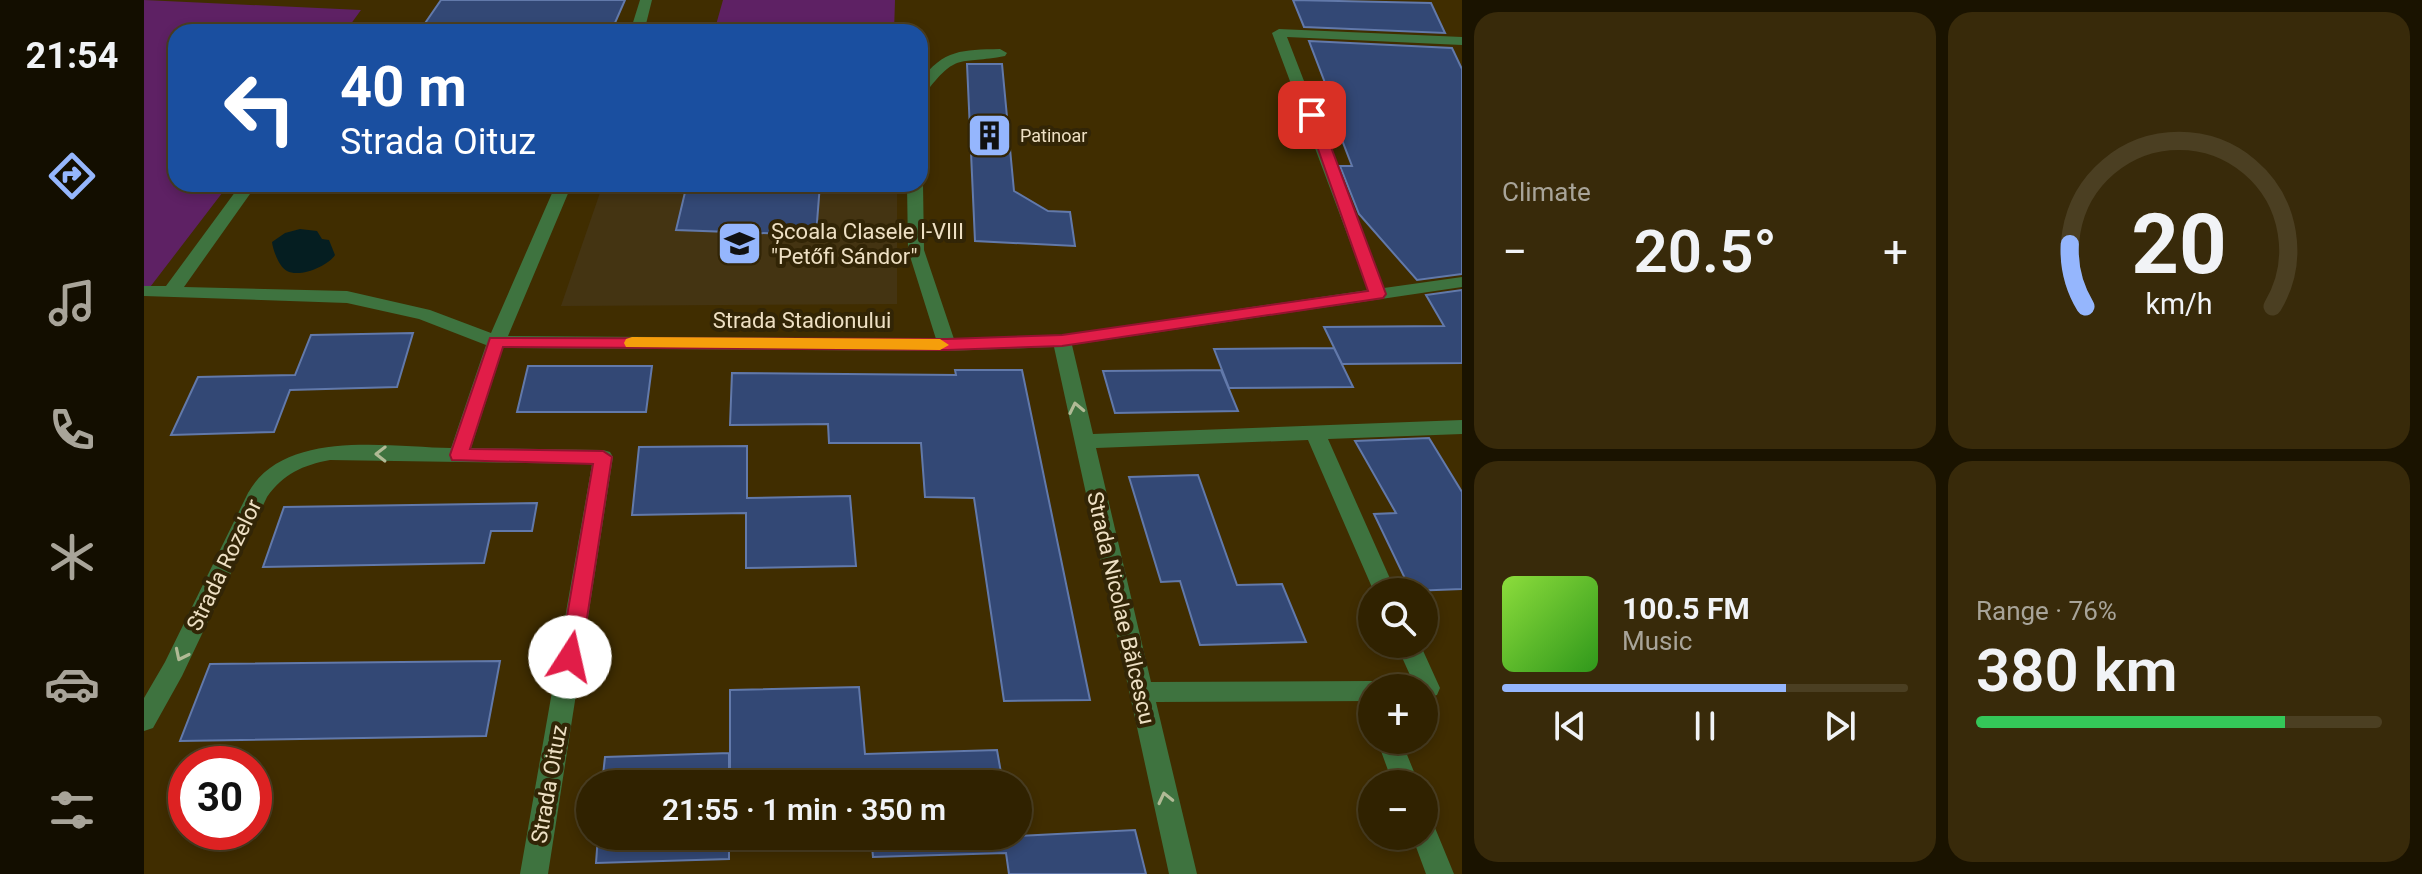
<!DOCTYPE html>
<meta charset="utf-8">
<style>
body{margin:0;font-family:Roboto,sans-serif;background:#382a0a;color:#f1f3f6;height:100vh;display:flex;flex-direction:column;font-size:30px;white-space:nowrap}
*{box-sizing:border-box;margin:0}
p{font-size:26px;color:#a8a499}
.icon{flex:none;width:44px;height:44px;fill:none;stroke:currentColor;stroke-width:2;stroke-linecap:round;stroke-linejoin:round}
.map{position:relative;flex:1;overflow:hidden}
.panel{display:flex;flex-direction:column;gap:12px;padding:12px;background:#1a1300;width:960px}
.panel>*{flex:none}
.banner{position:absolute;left:24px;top:24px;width:760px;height:168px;border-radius:24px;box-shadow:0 4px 12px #0003,0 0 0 2px #4b3f22;background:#1a4fa0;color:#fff;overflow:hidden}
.fabs{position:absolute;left:1214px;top:578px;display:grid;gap:16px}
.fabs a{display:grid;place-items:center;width:80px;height:80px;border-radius:50%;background:#302200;box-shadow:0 4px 12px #0003,0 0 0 2px #4b3f22;font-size:40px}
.speed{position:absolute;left:24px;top:746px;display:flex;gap:16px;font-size:40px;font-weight:700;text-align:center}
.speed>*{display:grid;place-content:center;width:104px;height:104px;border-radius:50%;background:#302200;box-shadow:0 4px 12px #0003,0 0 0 2px #4b3f22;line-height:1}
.speed .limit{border:12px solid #d22;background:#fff;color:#111}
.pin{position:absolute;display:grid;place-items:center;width:68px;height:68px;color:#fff;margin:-34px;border-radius:16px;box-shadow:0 4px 12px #0006}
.me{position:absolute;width:88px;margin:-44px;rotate:10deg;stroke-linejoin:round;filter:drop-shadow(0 0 6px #0008)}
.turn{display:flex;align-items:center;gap:28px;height:168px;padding:0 40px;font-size:36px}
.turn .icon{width:104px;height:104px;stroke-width:2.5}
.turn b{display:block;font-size:56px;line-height:68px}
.big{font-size:60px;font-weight:600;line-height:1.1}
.panel .widget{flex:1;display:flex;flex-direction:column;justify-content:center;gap:12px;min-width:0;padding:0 28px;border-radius:24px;background:#382a0a}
.panel .dial{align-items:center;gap:0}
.dial svg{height:208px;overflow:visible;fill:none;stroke:#4b3f22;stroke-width:7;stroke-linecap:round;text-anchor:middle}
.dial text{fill:#f1f3f6;stroke:none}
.song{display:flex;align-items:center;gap:24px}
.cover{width:96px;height:96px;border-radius:12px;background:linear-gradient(135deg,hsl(90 70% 55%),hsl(110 70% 35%))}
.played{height:8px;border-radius:4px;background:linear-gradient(90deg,#95b6fd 70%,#4b3f22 70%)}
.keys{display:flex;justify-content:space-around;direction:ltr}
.heat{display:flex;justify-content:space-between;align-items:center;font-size:44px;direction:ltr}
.charge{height:12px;border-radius:6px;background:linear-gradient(90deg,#34c759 76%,#4b3f22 0)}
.panel .tiles{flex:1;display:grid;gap:12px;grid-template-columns:repeat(2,1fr)}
.trip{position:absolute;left:432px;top:770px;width:456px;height:80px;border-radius:40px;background:#302200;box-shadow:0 4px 12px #0003,0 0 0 2px #4b3f22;font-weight:600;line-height:80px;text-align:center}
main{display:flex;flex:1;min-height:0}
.tabs{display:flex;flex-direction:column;width:144px;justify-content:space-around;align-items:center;background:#130e00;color:#a8a499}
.tabs .icon{width:56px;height:56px}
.tabs .selected{color:#95b6fd}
.tabs b{font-size:36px;color:#f1f3f6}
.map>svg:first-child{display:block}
.built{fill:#443412}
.green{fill:#5e2164}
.water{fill:#051e21}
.building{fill:#334875;stroke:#6279aa;stroke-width:2}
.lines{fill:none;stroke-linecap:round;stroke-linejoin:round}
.minor{fill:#3e733f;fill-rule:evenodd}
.oneway{stroke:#b0ba95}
.route{fill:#e11d48;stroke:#92132f;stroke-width:2}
.slow{fill:#f59e0b}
.labels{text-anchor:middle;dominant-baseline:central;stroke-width:8;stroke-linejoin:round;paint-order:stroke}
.far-poi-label{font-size:18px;fill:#eee0c4;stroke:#322506;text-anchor:start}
.poi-label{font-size:22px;fill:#eee0c4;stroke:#322506;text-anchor:start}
.street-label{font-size:22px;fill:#eee0c4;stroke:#322506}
</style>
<main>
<nav class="tabs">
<b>21:54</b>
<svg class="icon selected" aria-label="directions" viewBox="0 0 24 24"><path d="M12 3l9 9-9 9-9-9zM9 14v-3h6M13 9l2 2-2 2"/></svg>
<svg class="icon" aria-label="music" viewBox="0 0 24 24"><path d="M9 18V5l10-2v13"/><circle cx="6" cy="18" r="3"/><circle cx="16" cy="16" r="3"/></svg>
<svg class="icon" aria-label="phone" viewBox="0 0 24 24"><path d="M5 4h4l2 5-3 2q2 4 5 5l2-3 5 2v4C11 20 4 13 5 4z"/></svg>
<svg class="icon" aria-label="climate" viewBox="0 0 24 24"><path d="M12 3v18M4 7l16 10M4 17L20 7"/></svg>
<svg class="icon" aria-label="car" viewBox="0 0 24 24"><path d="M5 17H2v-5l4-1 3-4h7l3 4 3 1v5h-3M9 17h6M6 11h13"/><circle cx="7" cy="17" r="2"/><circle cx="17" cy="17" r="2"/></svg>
<svg class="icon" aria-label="filters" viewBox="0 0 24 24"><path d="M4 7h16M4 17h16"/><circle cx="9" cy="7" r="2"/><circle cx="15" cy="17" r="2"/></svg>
</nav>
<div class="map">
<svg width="1318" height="874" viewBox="0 0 1318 874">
<rect width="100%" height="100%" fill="#402d00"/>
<path class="built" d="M459,184H753V304L417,306Z"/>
<path class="green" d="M0,0L217,10L201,32H32V184H85L0,295Z
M579,0H751L750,32H570Z"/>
<path class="water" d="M156,229L173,231L178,239L185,240L191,255C184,266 156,278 143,271C135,267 129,250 128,242L141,233Z"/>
<path class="building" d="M297,0H481L467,32H275Z
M1149,0L1287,3L1301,33L1160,27Z
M1165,41L1308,48L1318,69V274L1273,280L1215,214L1196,166H1208L1181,96H1186Z
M823,64H858L870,191L904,211L926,212L931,246L831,241Z
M543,184H676L672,235L532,230Z
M1318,290V363L1198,364L1180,327L1300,326L1282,295Z
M269,333L253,387L146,390L130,432L27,435L54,377L151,375L167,335Z
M1190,348L1209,387L1085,388L1070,349Z
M384,366H508L502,412H373Z
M811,370H878L946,700L860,701L830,498L781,497L777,443H685L684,424L586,425L588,373L812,375Z
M1077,370L1094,411L971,413L959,371Z
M1285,438L1318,492V589L1267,591L1230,514L1252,513L1211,441Z
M603,446V498L706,496L712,566L602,568V513L488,515L495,447Z
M1054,475L1093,585L1138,584L1162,642L1056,645L1036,581L1017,582L985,477Z
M393,503L388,531H347L340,563L119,567L140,507Z
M356,661L342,736L36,741L66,664Z
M715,687L721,754L853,750L859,784H723L722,774L586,778V690Z
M585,753V784H458L461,757Z
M991,830L1002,874H865L862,853L729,857L727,836H874Z
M454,836H585V859L452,863Z"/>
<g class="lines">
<path class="minor" d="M496,0H508L500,32H486Z
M216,27L221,28L223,32H209Z
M1135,29L1318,37V45L1143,37L1240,288L1318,277V287L928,345L949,434L1318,420V434L1184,439L1252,592H1230L1164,440L952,448L1007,682L1228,681L1239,688H1228V701L1012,702L1053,874H1025L910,347L803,351L359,348L327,448L459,450L466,452L469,457L404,874H376L448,464L186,460C159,465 139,474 123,497L38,676L9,728L0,731V698L21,662L104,493C140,428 245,447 307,448L342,345L275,319L203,303L0,296V286H22L97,184H113L40,287L203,291L286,310L347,333L412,184H428L364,336L792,339L764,250L763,184H776V180L779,184L780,250L810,339L918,335L1224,290L1128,33Z
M856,49L863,53L861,56C815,65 813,51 781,94L776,95V81C800,49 818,50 856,49Z
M1252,644H1276L1296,688L1293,695L1280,699V688H1268L1270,684Z
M1233,740H1257L1275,784H1249Z
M1280,820L1289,823L1310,874H1282L1268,836H1280Z"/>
</g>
<defs><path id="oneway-chevron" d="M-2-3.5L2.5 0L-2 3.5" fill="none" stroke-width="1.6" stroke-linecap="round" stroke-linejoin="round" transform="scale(2)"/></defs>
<g class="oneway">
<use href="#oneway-chevron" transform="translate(932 408) rotate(-102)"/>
<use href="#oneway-chevron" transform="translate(237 454) rotate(-179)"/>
<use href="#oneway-chevron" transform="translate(37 655) rotate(116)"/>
<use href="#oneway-chevron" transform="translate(1021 798) rotate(-103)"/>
</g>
<path class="route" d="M1168,111L1175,115L1242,294L1239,298L918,346L803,350L359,347L326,449L459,451L468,457L437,657L434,663L426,666L419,663L416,657L449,464L308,460L306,455L346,338L803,339L918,335L1224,291L1162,115Z"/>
<path class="slow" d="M488,337L796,339L805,345L796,350L482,347L480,343L482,339Z"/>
<defs>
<symbol id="building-square" viewBox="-11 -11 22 22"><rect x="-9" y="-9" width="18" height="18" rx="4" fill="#95b6fd" stroke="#322506"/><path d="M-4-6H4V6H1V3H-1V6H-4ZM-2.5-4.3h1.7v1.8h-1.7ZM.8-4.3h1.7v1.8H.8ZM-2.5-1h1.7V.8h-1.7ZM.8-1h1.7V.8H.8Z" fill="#111"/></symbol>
<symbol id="school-square" viewBox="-11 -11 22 22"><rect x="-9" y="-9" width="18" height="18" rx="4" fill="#95b6fd" stroke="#322506"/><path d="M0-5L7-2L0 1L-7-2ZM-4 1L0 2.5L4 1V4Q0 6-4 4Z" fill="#111"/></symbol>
</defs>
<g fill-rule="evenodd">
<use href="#building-square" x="820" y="110" width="51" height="51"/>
<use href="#school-square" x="570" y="218" width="51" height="51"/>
</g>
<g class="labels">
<g class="far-poi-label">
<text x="876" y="135">Patinoar</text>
</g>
<g class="poi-label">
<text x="627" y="231">Școala Clasele I-VIII<tspan x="627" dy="25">"Petőfi Sándor"</tspan></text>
</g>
<g class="street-label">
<text x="658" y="320">Strada Stadionului</text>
<text transform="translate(80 565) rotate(-64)">Strada Rozelor</text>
<text transform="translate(977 608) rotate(77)">Strada Nicolae Bălcescu</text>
<text transform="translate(405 784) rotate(-80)">Strada Oituz</text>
</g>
</g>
</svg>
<div class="fabs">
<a><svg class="icon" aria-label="search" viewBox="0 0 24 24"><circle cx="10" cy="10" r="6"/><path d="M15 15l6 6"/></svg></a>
<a>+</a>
<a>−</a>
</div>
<div class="speed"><div class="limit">30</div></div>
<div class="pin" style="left:1168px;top:115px;background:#d93025"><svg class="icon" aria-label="arrive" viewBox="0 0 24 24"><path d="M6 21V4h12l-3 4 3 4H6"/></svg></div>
<svg class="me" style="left:426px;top:657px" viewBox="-20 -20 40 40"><circle r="19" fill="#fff"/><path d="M0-13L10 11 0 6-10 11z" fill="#e11d48"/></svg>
<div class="trip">21:55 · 1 min · 350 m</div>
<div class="banner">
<div class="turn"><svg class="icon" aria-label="left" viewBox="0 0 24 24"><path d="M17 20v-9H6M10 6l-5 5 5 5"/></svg><div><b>40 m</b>Strada Oituz</div></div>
</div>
</div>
<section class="panel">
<div class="tiles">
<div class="widget"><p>Climate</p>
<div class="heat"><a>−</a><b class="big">20.5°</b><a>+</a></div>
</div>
<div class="widget dial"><svg viewBox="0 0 100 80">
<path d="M14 69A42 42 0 1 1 86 69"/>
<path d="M14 69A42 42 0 0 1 8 45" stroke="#95b6fd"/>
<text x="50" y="56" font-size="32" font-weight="700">20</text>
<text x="50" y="72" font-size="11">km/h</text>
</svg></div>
<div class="widget">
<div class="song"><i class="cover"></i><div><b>100.5 FM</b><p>Music</p></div></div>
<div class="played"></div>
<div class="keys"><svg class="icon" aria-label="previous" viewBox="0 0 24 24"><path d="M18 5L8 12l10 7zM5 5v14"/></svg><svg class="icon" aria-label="pause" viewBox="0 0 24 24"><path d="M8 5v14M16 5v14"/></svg><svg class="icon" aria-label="next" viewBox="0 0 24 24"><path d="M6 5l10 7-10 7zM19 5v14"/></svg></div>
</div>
<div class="widget"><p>Range · 76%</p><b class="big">380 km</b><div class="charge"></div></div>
</div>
</section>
</main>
